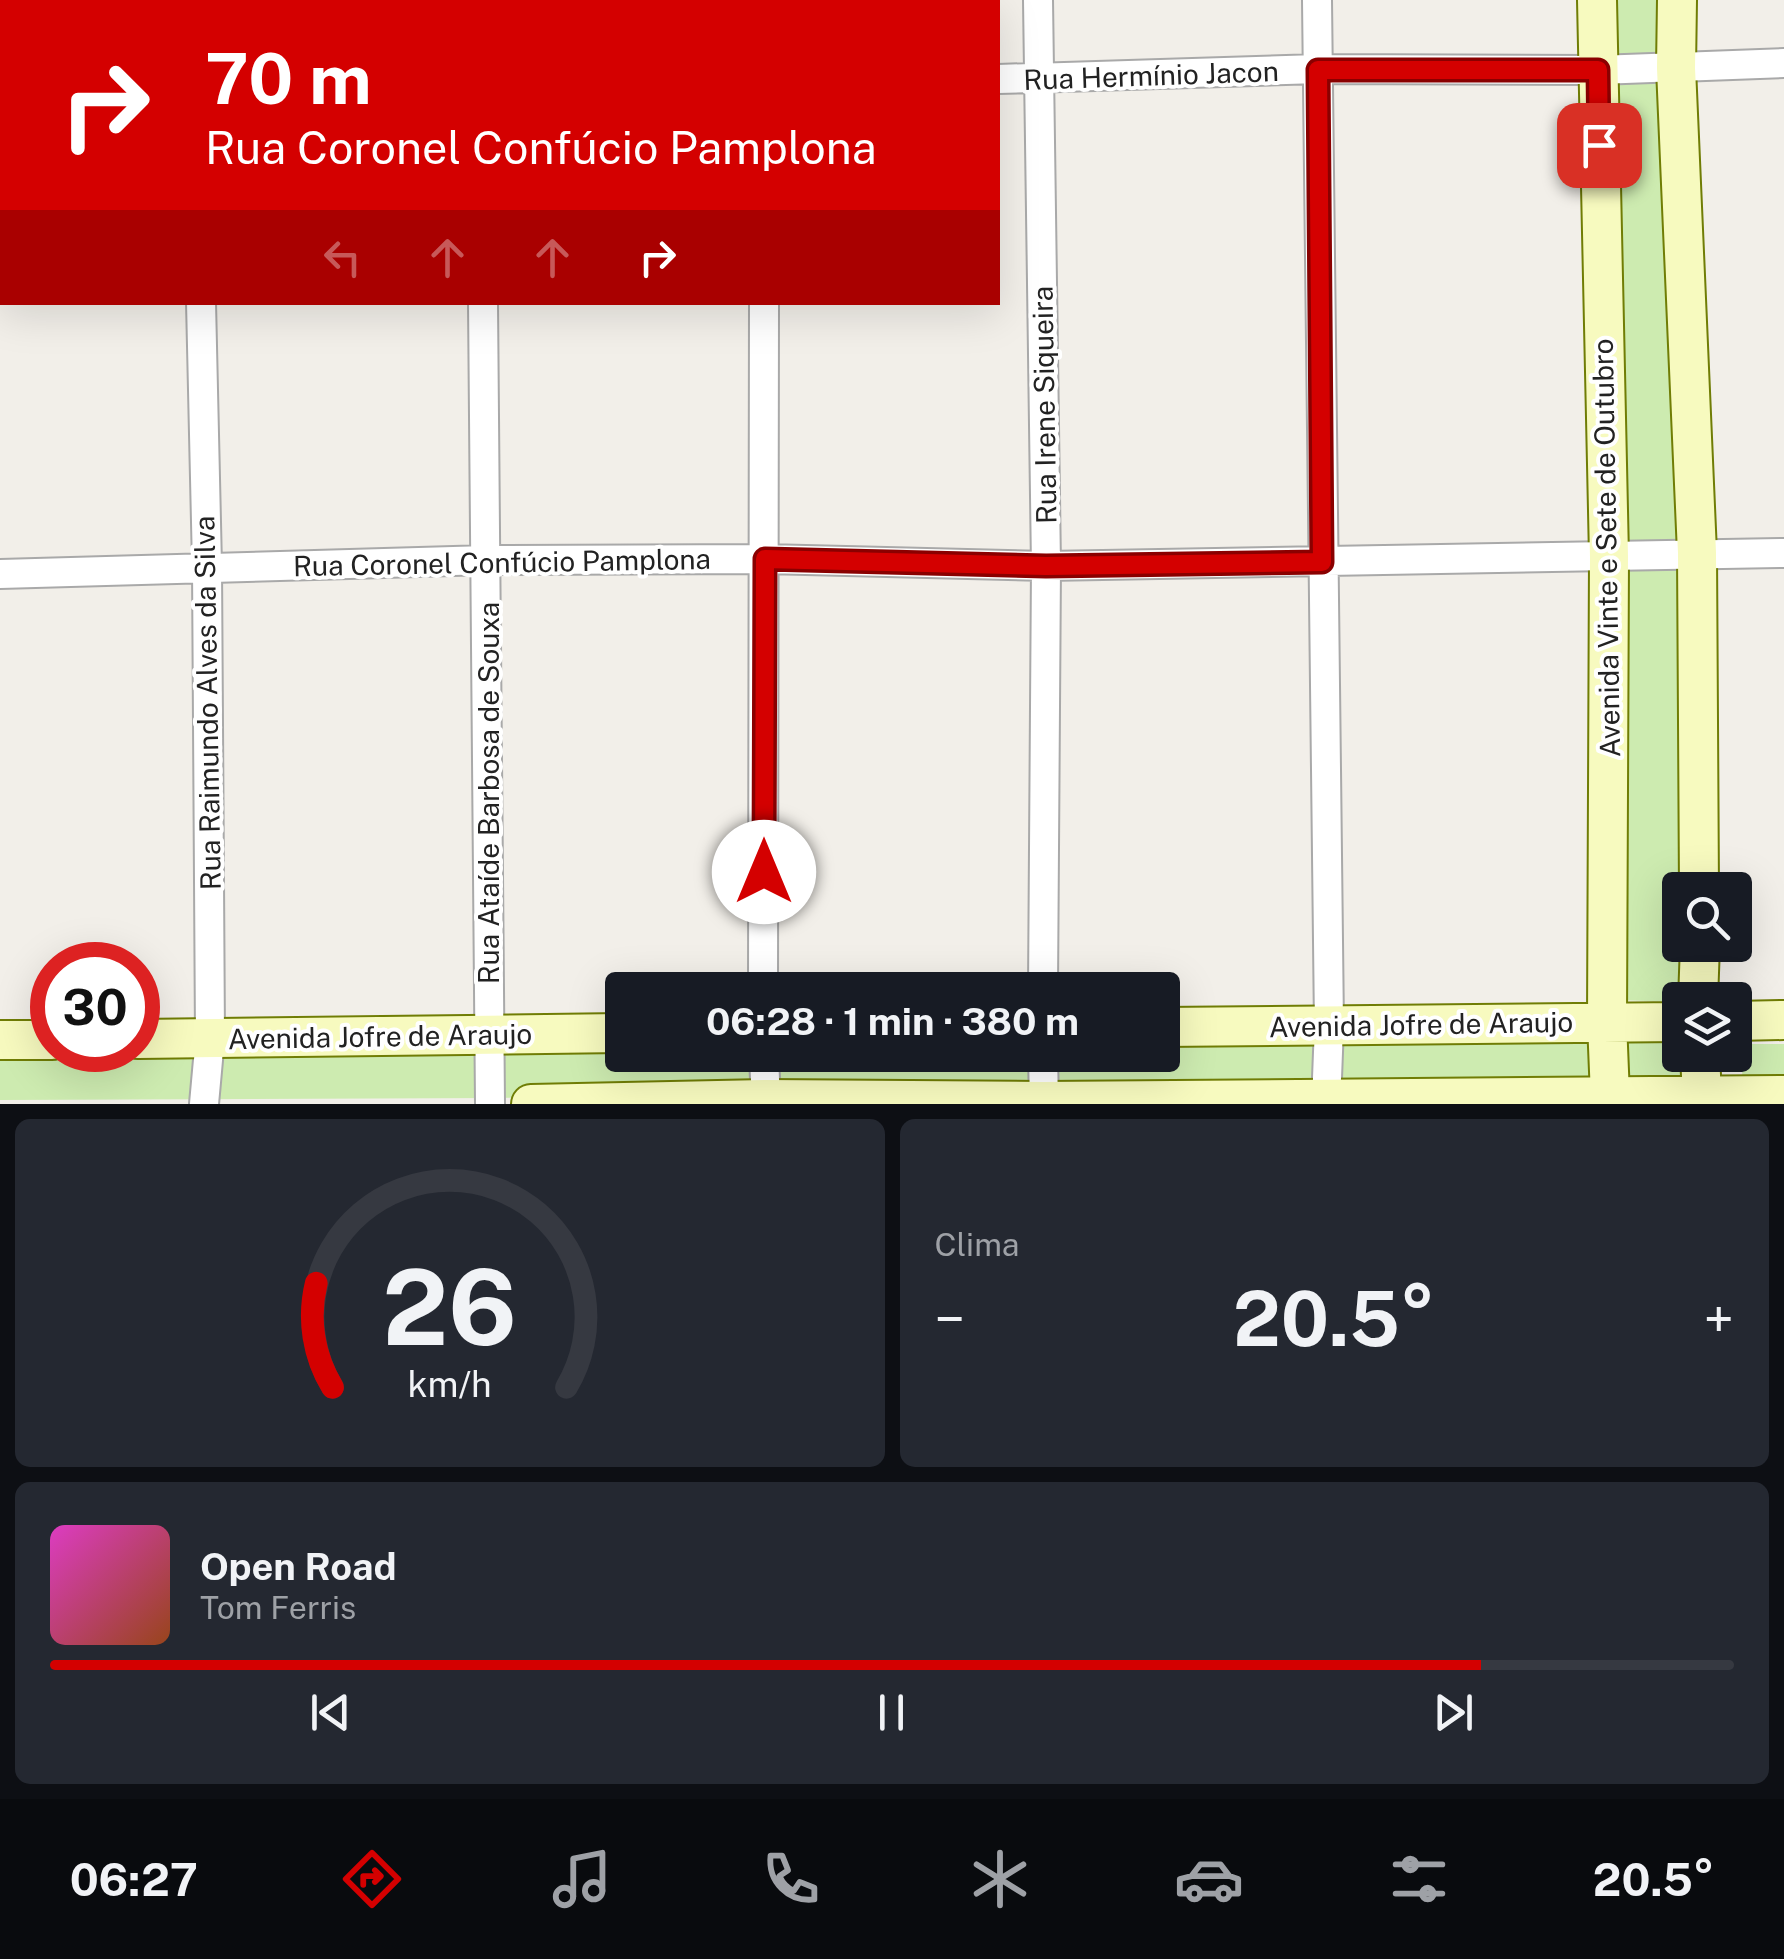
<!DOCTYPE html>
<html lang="pt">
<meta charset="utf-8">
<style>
body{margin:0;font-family:"Public Sans",sans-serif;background:#242831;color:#f1f3f6;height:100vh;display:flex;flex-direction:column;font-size:38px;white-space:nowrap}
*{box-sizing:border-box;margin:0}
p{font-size:32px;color:#9ea1a6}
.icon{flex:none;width:55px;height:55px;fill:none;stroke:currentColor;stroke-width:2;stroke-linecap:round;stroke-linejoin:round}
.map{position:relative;height:1104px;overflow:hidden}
.details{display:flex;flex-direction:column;gap:15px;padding:15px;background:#0d0f14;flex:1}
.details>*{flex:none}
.top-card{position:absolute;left:0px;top:0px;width:1000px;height:305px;box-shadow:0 10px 40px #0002;background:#d40000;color:#fff;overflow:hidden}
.buttons{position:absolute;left:1662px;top:872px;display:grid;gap:20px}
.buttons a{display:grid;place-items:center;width:90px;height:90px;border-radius:10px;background:#171b24;box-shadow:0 10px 40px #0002;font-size:50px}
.speed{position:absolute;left:30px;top:942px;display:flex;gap:20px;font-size:50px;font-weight:700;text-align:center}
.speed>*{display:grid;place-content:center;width:130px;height:130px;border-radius:50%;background:#171b24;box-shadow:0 10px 40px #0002;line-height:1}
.speed .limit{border:15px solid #d22;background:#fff;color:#111}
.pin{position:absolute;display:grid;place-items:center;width:85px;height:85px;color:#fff;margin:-42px;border-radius:20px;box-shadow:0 5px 15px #0006}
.me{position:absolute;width:110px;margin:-55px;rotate:0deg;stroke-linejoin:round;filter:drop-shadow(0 0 8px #0008)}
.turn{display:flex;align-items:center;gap:35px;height:210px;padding:0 40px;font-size:45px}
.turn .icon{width:130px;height:130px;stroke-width:2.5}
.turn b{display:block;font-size:70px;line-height:85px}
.lanes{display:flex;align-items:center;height:95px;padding:0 40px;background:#0003;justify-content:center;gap:50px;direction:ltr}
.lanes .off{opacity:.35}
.big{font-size:75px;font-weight:700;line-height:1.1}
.details .tile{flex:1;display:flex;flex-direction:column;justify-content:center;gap:15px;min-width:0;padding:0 35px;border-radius:15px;background:#242831}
.details .dial{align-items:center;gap:0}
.dial svg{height:260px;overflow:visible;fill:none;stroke:#363941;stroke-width:7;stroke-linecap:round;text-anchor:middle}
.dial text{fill:#f1f3f6;stroke:none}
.song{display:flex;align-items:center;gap:30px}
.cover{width:120px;height:120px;border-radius:15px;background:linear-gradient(135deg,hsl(310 70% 55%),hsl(20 70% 35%))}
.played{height:10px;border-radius:5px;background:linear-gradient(90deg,#d40000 85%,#363941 85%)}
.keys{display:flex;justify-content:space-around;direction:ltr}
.heat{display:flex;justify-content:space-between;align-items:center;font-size:55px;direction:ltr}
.details .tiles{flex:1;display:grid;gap:15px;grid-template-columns:1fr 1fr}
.tile:last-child{grid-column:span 2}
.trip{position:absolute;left:605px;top:972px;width:575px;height:100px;border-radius:10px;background:#171b24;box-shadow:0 10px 40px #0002;font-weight:700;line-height:100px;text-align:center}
.dock{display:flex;height:160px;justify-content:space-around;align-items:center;background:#090b0e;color:#9ea1a6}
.dock .icon{width:70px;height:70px}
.dock .current{color:#d40000}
.dock b{font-size:45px;color:#f1f3f6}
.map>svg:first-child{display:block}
.grass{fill:#cdebb0}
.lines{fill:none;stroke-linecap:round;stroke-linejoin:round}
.street-casing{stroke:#a9a9a9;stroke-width:32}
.secondary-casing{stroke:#707d05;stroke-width:42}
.street{stroke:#fff;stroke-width:28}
.secondary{stroke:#f7fabf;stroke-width:38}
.route-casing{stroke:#8a0000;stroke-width:25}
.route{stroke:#d40000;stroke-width:18}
.labels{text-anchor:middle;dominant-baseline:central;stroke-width:8;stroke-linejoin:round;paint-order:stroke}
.street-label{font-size:28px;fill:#222;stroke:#fff}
</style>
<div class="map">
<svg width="1784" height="1104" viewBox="0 0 1784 1104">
<rect width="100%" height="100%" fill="#f2efe9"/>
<path class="grass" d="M1610,0H1669L1683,526L1684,890H1680V945H1684L1680,1002L1614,1000Z
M1680,1027V1055H1688L1689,1092L780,1093L498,1098L0,1100V1053L622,1045V1055H1162L1163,1042Z
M1741,1044H1784V1090L1743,1091Z"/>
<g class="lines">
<defs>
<path id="street" d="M195,0V2
M479,0V2
M762,0V2
M1038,0L1046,566L1043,990
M1317,0L1329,1026L1326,1104
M0,74H2
M998,79L1318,69L1598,70L1784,63
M201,302L207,566L210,1038L204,1104
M483,302L490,1104
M0,574L488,560L765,559L1046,566L1784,553
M763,990L764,302
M764,1055L766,1104
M1043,1055L1044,1104"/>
<path id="secondary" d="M1597,0L1609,557L1607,1022L1610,1096
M1677,0L1676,68L1697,553L1699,890
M1698,1000L1700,945
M1735,1021L1784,1020
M1162,1027L1680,1022
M138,1039L622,1033
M0,1040H52
M1700,1055L1702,1096
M531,1104L766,1099L1043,1101L1784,1095"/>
</defs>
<use href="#street" class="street-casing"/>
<use href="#secondary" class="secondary-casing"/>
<use href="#street" class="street"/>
<use href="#secondary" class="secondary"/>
</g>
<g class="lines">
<defs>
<path id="route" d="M764,872L765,559L1046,566L1322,562L1318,70H1598L1599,145"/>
</defs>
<use href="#route" class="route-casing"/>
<use href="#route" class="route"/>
</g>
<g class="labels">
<g class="street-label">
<text transform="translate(1151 75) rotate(-2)">Rua Hermínio Jacon</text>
<text transform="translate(1044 405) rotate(-91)">Rua Irene Siqueira</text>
<text transform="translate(1606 548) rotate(-91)">Avenida Vinte e Sete de Outubro</text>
<text transform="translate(502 562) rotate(-1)">Rua Coronel Confúcio Pamplona</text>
<text transform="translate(207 703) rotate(-91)">Rua Raimundo Alves da Silva</text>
<text transform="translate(488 793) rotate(-90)">Rua Ataíde Barbosa de Souxa</text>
<text transform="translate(1421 1024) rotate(-1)">Avenida Jofre de Araujo</text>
<text transform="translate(380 1036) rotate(-1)">Avenida Jofre de Araujo</text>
</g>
</g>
</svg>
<div class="buttons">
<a><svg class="icon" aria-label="search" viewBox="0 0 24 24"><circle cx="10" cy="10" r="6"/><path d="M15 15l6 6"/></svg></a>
<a><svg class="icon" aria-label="layers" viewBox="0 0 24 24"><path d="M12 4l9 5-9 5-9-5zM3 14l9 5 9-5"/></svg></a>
</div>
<div class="speed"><div class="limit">30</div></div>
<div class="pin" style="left:1599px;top:145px;background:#d93025"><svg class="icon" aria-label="arrive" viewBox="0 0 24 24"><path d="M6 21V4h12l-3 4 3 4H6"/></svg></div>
<svg class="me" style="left:764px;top:872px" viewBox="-20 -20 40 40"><circle r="19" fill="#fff"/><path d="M0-13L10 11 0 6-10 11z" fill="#d40000"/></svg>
<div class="trip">06:28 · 1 min · 380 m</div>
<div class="top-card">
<div class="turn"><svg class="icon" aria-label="right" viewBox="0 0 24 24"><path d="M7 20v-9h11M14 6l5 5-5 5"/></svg><div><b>70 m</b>Rua Coronel Confúcio Pamplona</div></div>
<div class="lanes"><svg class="icon off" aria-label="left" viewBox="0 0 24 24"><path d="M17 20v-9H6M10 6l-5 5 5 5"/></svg><svg class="icon off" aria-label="ahead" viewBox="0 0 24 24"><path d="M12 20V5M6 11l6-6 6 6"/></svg><svg class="icon off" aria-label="ahead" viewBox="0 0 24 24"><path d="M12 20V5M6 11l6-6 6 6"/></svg><svg class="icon" aria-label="right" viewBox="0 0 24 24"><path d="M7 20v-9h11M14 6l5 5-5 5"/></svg></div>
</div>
</div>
<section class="details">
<div class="tiles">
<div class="tile dial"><svg viewBox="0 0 100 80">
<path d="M14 69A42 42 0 1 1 86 69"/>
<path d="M14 69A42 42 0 0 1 9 37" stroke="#d40000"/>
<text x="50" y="56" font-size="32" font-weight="700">26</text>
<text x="50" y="72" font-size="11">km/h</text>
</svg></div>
<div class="tile"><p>Clima</p>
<div class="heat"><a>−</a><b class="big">20.5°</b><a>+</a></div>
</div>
<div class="tile">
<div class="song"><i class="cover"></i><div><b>Open Road</b><p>Tom Ferris</p></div></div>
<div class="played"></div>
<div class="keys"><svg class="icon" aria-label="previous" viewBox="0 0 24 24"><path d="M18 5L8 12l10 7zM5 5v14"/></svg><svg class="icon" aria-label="pause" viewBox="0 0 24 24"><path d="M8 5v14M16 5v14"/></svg><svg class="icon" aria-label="next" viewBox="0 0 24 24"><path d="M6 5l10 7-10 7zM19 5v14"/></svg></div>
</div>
</div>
</section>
<nav class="dock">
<b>06:27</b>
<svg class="icon current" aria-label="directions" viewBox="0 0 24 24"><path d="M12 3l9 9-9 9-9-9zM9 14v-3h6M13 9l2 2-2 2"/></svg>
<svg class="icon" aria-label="music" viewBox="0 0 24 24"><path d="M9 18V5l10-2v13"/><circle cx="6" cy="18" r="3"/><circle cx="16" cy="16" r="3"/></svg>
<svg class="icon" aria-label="phone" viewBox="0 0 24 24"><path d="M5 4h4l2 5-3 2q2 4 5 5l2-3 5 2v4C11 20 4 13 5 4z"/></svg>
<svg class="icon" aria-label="climate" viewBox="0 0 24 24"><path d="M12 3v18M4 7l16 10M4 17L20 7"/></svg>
<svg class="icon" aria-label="car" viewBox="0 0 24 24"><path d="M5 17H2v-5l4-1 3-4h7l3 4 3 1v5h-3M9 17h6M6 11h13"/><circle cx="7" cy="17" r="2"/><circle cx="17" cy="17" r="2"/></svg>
<svg class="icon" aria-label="filters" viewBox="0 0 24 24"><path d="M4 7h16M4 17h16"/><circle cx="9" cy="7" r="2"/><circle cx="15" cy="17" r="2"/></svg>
<b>20.5°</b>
</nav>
